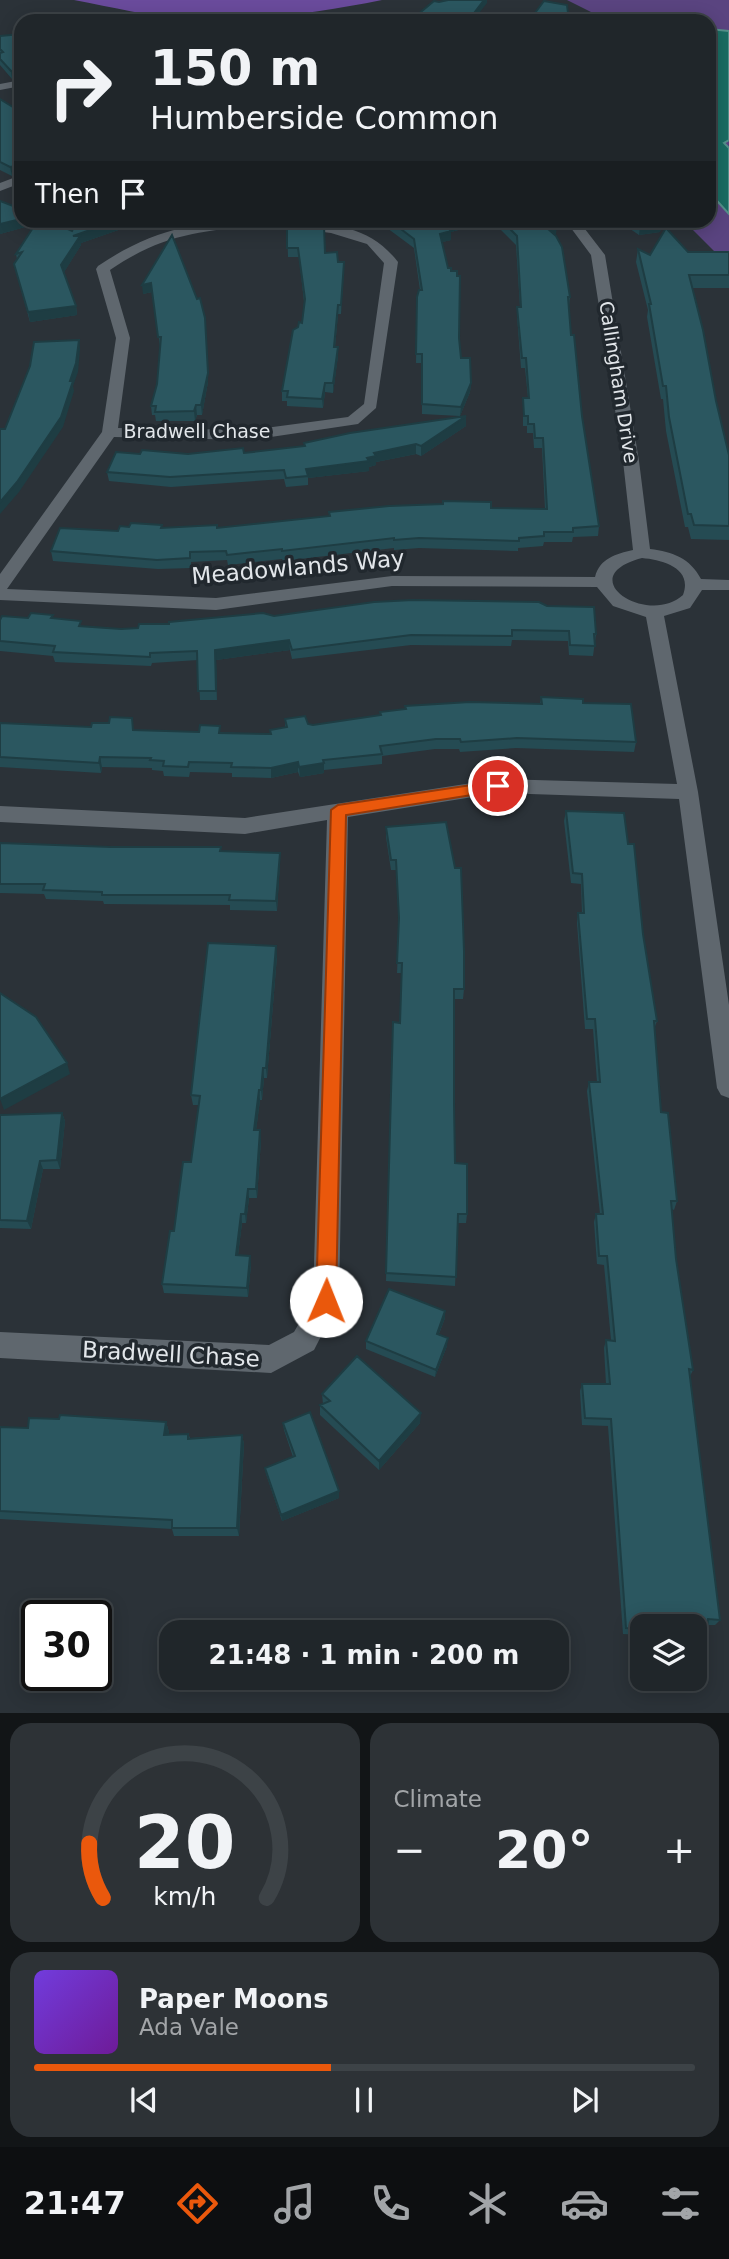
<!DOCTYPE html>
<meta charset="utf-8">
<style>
body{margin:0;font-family:"DejaVu Sans",sans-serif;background:#2d3236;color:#f1f3f6;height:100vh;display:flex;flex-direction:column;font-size:26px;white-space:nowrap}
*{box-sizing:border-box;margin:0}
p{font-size:23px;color:#a2a5a8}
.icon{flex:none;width:38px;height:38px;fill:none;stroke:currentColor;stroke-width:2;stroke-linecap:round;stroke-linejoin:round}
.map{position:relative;height:1713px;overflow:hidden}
.side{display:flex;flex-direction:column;gap:10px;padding:10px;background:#121517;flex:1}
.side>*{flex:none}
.banner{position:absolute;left:14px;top:14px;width:702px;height:214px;border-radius:21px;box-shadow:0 4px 18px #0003,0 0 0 2px #3d4347;background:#20262a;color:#f1f3f6;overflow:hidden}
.fabs{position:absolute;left:630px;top:1614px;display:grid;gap:14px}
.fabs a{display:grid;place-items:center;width:77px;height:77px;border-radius:14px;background:#20262a;box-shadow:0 4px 18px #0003,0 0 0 2px #3d4347;font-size:35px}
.speed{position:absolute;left:21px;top:1600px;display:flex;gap:14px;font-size:35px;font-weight:700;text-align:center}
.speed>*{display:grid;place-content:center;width:91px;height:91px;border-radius:50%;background:#20262a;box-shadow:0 4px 18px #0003,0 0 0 2px #3d4347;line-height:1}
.speed .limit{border:4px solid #111;border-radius:10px;background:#fff;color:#111}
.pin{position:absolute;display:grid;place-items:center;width:60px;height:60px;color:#fff;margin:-30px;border:4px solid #fff;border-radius:50%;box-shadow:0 2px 7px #0007}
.me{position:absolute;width:77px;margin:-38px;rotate:1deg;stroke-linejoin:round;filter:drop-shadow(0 0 5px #0008)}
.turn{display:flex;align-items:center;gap:24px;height:147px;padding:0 21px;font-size:32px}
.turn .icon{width:91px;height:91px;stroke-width:2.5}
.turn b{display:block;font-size:49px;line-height:60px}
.then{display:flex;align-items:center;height:66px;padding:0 21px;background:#0003;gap:14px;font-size:26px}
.big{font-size:52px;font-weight:800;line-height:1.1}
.side .tile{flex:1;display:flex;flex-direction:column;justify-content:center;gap:10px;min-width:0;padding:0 24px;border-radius:21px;background:#2d3236}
.side .dial{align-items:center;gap:0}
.dial svg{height:182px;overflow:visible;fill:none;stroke:#3d4347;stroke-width:7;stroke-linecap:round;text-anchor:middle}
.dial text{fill:#f1f3f6;stroke:none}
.song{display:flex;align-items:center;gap:21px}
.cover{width:84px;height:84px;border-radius:10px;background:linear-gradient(135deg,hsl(260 70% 55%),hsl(280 70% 35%))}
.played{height:7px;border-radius:4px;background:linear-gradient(90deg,#ea580c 45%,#3d4347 45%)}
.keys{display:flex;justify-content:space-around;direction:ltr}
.heat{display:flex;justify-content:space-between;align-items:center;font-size:38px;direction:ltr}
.side .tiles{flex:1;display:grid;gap:10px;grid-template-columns:1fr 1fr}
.tile:last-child{grid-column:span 2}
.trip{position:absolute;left:159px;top:1620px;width:410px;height:70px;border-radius:21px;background:#20262a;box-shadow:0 4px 18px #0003,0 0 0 2px #3d4347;font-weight:800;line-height:70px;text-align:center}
.menu{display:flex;height:112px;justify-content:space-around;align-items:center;background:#0d0f11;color:#a2a5a8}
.menu .icon{width:49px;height:49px}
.menu .active{color:#ea580c}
.menu b{font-size:32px;color:#f1f3f6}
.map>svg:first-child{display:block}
.green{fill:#5a4480}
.forest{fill:#6a4b9c}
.water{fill:#1a6c62;stroke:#56918b;stroke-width:2}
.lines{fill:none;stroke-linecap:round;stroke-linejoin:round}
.minor{fill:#5f676e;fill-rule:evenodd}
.wall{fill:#254b53}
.shaded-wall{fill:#1e3d43}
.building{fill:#2b5760;stroke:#1e3d43;stroke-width:2}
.route{fill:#ea580c;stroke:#983908;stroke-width:2}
.labels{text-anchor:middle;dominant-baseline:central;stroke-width:7;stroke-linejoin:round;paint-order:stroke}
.far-street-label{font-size:19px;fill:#e2e6ea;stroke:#21282e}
.street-label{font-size:23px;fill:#e2e6ea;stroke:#21282e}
</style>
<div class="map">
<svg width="729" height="1713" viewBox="0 0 729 1713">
<rect width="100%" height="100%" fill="#2b3238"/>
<path class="green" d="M567,0H729V251H714L684,221L709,220V21H593V13Z"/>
<path class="forest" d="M74,0H382C318,13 256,21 191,19C151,17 112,7 74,0Z"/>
<path class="water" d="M709,29L729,31V140L724,143L729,148V214L709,192Z"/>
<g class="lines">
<path class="minor" d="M21,80V86L0,90V84Z
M21,175V183L0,191V183Z
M296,220C338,226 370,226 398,262L376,408L358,424L251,440L114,437L7,589L216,598L392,576L595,577C600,558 616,554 633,550L623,461L591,255L565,220H578L605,255L639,461L650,549C673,552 690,558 701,579L729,580V590H702L690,608L664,616L698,792L729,1005V1098L721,1095L717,1088L679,799L498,793L348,817L339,1301L314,1350L271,1373L0,1358V1332L269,1345L294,1332L313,1299L327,820L245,834L0,822V806L245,818L498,779L677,784L646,617L613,606L597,587L392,586L216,610L0,600V574L102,432L116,338L96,269L98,266C166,220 217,220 296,220ZM270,225L331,233L367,244L384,263L364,404L348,417L251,430L118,428L130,338L110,270C164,233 206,230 270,225ZM642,558C663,560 693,568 683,595C648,627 570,577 642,558Z"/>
</g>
<path class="wall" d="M0,36L21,78L12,79L0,65Z
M0,99L21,112V173L12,176L0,170Z
M0,201L36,223L72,231L77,220H147L81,243V245L64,272L76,306L77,315L30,322L14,264L17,259L16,254L36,224L0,234Z
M374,220H550L556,234H554L570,297L569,306L571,335L582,416L599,526L598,536L573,537L572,542H544L543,546L518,548V551L419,548L394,550V548L283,561L282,559L228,565L227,560L191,562V568L158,569L53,561L51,551L118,531L162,528H217L329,516V512L491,508L545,509L542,448H534L533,433H527V426H523V398H528L525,368H521L517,316V307H520L516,245L492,221L451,232V240L442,242L448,268L451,271L461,358L471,383L470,392L460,416L422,414V363H416L417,297L420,290L414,248L387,228Z
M617,220H662L660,232L639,235Z
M287,221L325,253L338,262H344L341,314H338L335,347H338V356L333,393L325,392L323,408L287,406V401H282V391L298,327L302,323L304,302L299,257H288Z
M172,235L208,382L202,415H197L195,421H156L155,415H152L151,406L157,384L160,346L152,292L143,294Z
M638,249L650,255L688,252H729V288H692L716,401L729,455V540L691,539L688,527H685L666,431L663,399H661L647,317L648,310L636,262Z
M466,416V426L421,456L416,454L376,462V465L369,467V471L308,478V485L286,487L284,479L171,487L109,481L107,472L140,454L244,453L305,446L304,443Z
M374,602L596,634L593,656L569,655L568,641L512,640L511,646L411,645L292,659L290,650L216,660L217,700H200L198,660L152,663L151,666L55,662L53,656L0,651V620L28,618H53L82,626L121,629L138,628L169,624L274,616Z
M541,697L583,703L636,742L634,752L516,748L460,752L459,749H435L382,756V764L324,770V773L300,777L298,772L271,778L232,777V773L190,772L189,777L164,776L163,771L152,770V768L102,767L101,773L0,767V723L134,730L270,734V730L285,728V719L313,725L380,715V712L405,709V706L540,704Z
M566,811L628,844L643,934L657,1021L654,1029L661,1112L677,1201L674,1210L672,1209L676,1259L693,1370L690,1376L720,1620L715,1625H708L707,1633L703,1638L695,1637V1626H642V1635L623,1634L608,1426L582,1425L580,1391L582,1384H606L604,1348L606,1340H611L604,1265L597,1264L594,1222L596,1214H600L587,1091L589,1082H597L593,1029H585L577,923L578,913H582L581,884L571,883L564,821Z
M386,827L464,989L463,999H454V1103L455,1163L467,1214L466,1223H458L455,1286L386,1281L393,1022L400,1023L402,973H397L399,927L396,870H391L386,837Z
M0,843L111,847H221V851L280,853V863L277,911L230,910V905L104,904L103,901L46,899L44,894L0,893Z
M277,956L267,1078H264L262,1100H260L256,1130L261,1140L257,1198H249L246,1223H242L238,1255L251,1264L248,1297L164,1293L162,1284L174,1231L191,1162L199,1105H193L191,1095Z
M62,1113L65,1121L60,1169H43L31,1229L0,1228V1115Z
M445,1311V1318L439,1334L447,1346L435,1377L366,1349V1341Z
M322,1394L420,1423L379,1470L320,1415V1405L323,1404Z
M166,1422L169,1432L168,1435L188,1434L190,1438L242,1435L244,1444L239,1536H174L172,1529L0,1519V1427L28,1428Z
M283,1423L339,1498L282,1521L266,1474L265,1468L293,1457L284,1430Z"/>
<path class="shaded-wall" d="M484,0H487V3L473,21H468Z
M21,70V78L12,79L11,71Z
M21,164V173L12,176L10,167Z
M21,219V220H36V224L0,234V224Z
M119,220H147L81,243V245L63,274L61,265L73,236Z
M460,220H492L451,232V240L439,243L440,234L444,225Z
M658,220H662L660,232L639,235L640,226Z
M557,225L556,234L545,236L546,227Z
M344,262V271L341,314V305Z
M151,283L152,292L143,294L142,285Z
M76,306L77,315L30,322L28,312Z
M205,318L208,382L202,415L201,405Z
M79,340L80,349L78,372L73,386L74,391L63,427L19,492L0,514V502L70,381Z
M338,347V356L333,393V383Z
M325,383V392L323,408L322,399Z
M471,383L470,392L460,416L461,407Z
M196,405L197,415L195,421L194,411Z
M466,416V426L421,456V446Z
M416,444V454L376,462V465L369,467V471L308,478L306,469L367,458L374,453Z
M289,640L290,650L216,660L217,700L215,650Z
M100,757L102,767L101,773L99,763Z
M298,762V772L271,778V768Z
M324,763V773L300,777L299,767Z
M280,853V863L277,911L276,901Z
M276,946L277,956L267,1078L266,1068Z
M67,1063L70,1074L4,1110L0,1099Z
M263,1068L264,1078L262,1100L261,1090Z
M259,1090L260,1100L255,1140L254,1130Z
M62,1113L65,1121L60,1169L57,1160Z
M260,1130L261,1140L257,1198L256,1189Z
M40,1161L43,1169L31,1229L27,1221Z
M248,1189L249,1198L246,1223L245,1214Z
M241,1214L242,1223L237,1264L236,1255Z
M250,1256L251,1264L248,1297L247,1288Z
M445,1311V1318L436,1341L437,1334Z
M448,1338L447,1346L435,1377L436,1370Z
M421,1413L420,1423L379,1470V1461Z
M166,1422L169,1432L167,1445L164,1435Z
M242,1435L244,1444L239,1536L237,1528Z
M339,1491V1498L282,1521L281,1515Z"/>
<path class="building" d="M448,0H484L468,21H410L434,1L439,2Z
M544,1L567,5L569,21H529Z
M21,34V70L11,71L0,59V53L3,52L0,49V36Z
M0,99L21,112V165L10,167L0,162Z
M0,201L21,209V219L0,224Z
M38,220H48L72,231L77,220H119L73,236H80L61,265L76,306L28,312L14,264L22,252L16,254Z
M389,220H460L444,225L451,231L440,234L448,268H451V271H457V276H460L459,338L461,358H470L471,383L461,407L422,404V354H416L417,297L419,290H422L414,239Z
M501,220H550L557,225L546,227L556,236L562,247L570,297H568L571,335H574L582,416L599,526L573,528V532H544V536L519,538V541L419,538L394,540V538L282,551V549L227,555L226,551L190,552V558L157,560L51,551L60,528L118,531L120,526L129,527L131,523L162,525L161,528L217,525V528L330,516L329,512L389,506L443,504V501L491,502V508L547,509L543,438H535L534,424H528V416H524L523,398H529L526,358H522L517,307H521L517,236Z
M632,220H659L662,223L640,226Z
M287,221L324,226L325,253L337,252L338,262H344L341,305H338L334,347H338L333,383H325L322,399L287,397L288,391H282L293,330L298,327L299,322L302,323L305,299L298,248H287Z
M666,228L688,252H729V275H689L703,330L716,401L729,455V526L694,525L691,514H688L669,417L666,386H663L649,304H651L638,249L650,255Z
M172,235L197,299L200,298L205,318L208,373L201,405H196L194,411L155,412L156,406H151L157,384L161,337H158L151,283L142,285Z
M79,340L76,363L70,381H73L61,417L17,482L0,502V429H5L30,366L34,342Z
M466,416L421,446L416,444L374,453L376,456L367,458L369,461L306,469L308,476L286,478L284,470L170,477L107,472L116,452L140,454L142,450L188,454L243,448L244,453L305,446L304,443L350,433Z
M413,600L539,602L547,606L594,607L596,634H594L595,646L570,645L569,631L512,630V636L411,635L292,650L289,640L215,650L216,691H198L197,651L150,653V657L53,652L55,646L0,641V620L2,616L28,618L31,613L53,615L51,618L81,621L79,626L121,629L138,628L139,624H169V622L263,613L274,616L374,602Z
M541,697L583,699V703L631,704L636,742L517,738L461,742L460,739H436L380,746L382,754L323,760L324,763L299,767L298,762L271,768L231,767L232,763L189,762L188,767L163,766L164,761L150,760L151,758L100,757L99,763L0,757V723L91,727L92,723H109L110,717L132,718L133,730L199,732L200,725L220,726L219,733L271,734L270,730L287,727L285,719L305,716L308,724L313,725L381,715L380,712L406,709L405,706L470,702L542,704Z
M566,811L624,813L628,844H634L643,934L657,1021H654L661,1112L668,1113L677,1201H671L676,1259L693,1370L689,1369L720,1620L708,1619L707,1633L695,1632V1626H642V1629L626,1628L611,1419L585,1418L582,1384H610L606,1340L615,1341L607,1256H599L596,1214H603L589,1082H600L595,1019H587L578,913H584L582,874L573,873Z
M446,822L455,868H461L464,951V989H454V1103L455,1163L467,1164V1214H458L456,1277L386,1273L393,1022L400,1023L402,963H397L399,918L396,860H391L386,827Z
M0,843L111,847H221L220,851L280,853L276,901L229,900L230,895H102V892L43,890L45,884H0Z
M208,943L276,946L266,1068H263L261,1090H259L254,1130H260L256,1189H248L245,1214H241L236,1255L250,1256L247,1288L162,1284L170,1231H174L183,1162H191L200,1096L191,1095Z
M0,993L36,1017L67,1063L0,1099Z
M62,1113L57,1160L40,1161L27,1221L0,1220V1115Z
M389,1289L445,1311L437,1334L448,1338L436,1370L366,1341Z
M357,1356L421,1413L379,1461L320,1405L330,1401L322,1394Z
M310,1412L339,1491L281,1515L265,1468L295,1456L283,1423Z
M60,1415L166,1422L164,1435L188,1434V1439L242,1435L237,1528H172V1520L0,1511V1427L28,1428L29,1418L59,1419Z"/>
<path class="route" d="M498,781L503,782L505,786L503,790L346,815L336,1301L333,1308L326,1311L319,1308L316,1301L331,810L338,805Z"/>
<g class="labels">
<g class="far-street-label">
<text transform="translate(619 382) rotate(81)">Callingham Drive</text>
<text x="197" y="431">Bradwell Chase</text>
</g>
<g class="street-label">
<text transform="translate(298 567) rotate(-5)">Meadowlands Way</text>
<text transform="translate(171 1354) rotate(3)">Bradwell Chase</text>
</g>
</g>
</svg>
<div class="fabs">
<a><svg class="icon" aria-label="layers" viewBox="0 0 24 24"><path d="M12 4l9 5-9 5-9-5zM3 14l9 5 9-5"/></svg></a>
</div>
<div class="speed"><div class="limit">30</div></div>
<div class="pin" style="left:498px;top:786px;background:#d93025"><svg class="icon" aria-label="arrive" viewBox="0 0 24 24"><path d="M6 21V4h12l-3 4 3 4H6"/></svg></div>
<svg class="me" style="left:326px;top:1301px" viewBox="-20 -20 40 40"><circle r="19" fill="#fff"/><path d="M0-13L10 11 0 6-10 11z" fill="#ea580c"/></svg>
<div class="trip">21:48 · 1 min · 200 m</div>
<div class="banner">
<div class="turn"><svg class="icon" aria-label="right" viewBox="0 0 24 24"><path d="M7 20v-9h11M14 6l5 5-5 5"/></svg><div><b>150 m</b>Humberside Common</div></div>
<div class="then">Then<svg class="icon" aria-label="arrive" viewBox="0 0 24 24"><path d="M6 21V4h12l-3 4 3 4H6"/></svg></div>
</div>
</div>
<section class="side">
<div class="tiles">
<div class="tile dial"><svg viewBox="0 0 100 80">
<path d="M14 69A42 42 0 1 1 86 69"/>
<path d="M14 69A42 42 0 0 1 8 45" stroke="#ea580c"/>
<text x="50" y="56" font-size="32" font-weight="700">20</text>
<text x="50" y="72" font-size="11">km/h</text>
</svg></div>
<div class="tile"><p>Climate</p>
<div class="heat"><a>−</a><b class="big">20°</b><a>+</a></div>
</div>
<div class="tile">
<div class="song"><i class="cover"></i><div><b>Paper Moons</b><p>Ada Vale</p></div></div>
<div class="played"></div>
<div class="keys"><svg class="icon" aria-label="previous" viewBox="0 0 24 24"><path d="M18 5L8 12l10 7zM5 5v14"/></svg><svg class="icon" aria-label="pause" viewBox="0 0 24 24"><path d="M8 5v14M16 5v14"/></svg><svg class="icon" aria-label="next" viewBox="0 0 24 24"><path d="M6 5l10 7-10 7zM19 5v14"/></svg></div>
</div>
</div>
</section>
<nav class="menu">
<b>21:47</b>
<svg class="icon active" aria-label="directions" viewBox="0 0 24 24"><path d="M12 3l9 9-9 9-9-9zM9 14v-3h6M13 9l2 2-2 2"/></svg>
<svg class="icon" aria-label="music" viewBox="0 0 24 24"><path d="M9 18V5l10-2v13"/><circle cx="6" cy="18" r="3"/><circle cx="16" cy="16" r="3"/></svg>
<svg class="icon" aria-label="phone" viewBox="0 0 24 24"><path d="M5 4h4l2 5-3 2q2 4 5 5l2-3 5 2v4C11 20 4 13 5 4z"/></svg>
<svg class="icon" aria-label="climate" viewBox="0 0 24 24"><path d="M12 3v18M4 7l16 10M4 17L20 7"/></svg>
<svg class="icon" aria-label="car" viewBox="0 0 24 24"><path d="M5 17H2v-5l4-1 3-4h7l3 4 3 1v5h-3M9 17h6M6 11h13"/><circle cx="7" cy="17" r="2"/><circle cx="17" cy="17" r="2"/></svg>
<svg class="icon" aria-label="filters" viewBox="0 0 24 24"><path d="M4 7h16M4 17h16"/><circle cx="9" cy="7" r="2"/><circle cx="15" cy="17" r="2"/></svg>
</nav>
